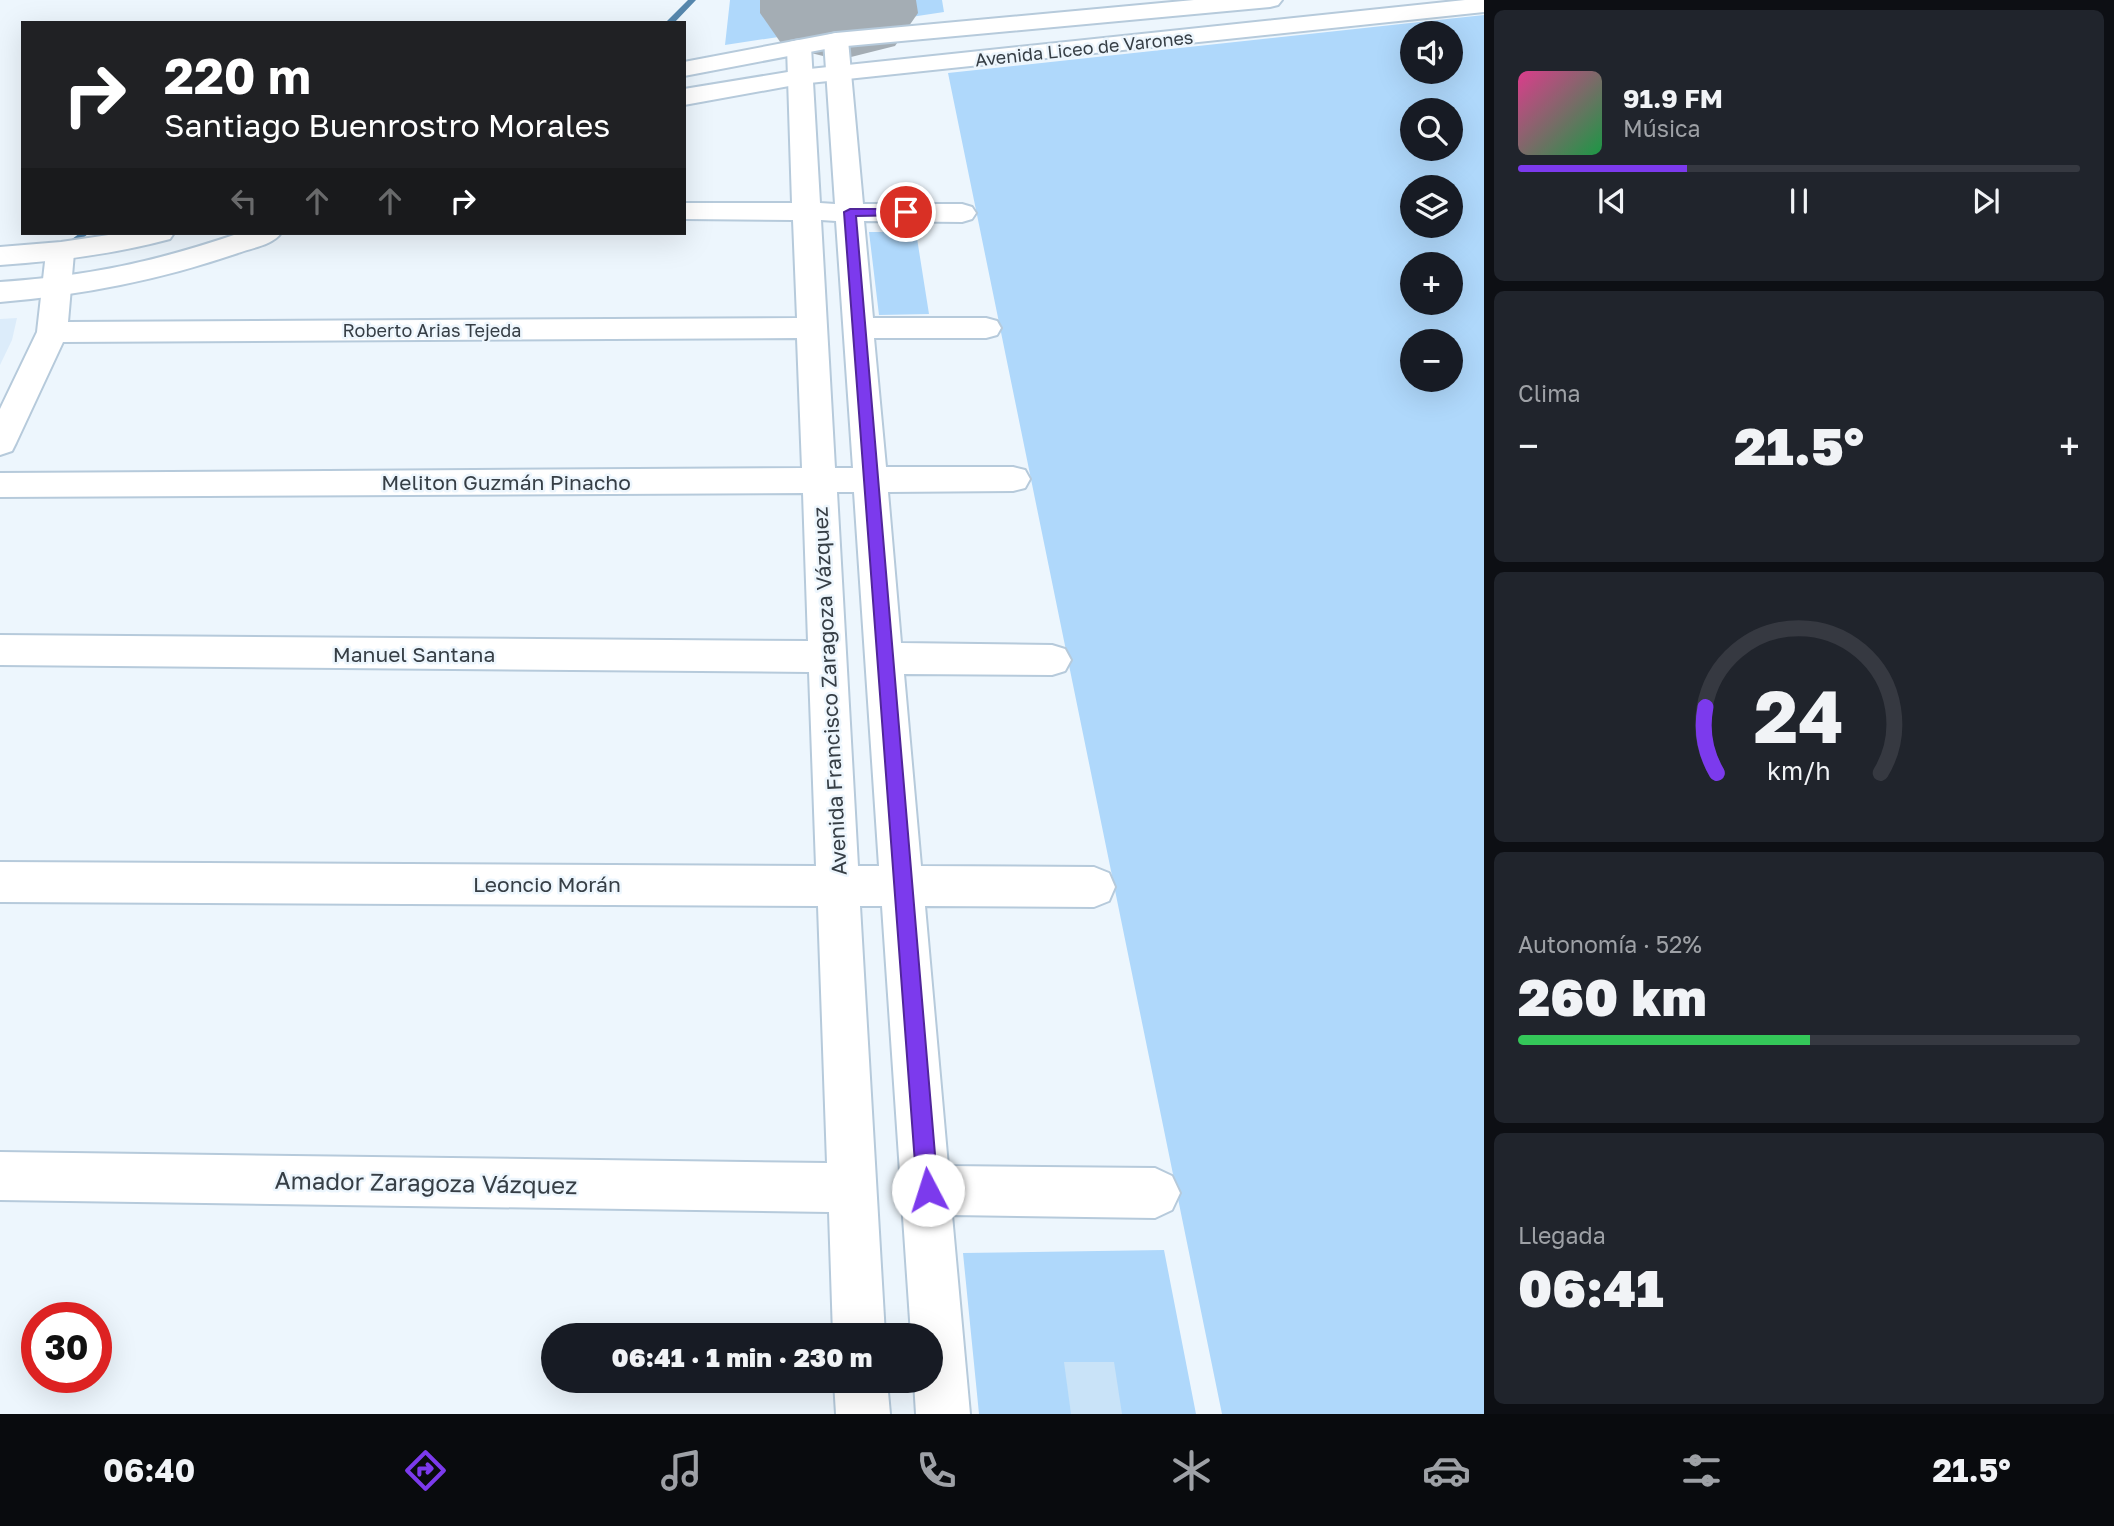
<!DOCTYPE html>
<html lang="es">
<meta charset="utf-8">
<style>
body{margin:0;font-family:"Golos Text",sans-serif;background:#20242c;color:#f1f3f6;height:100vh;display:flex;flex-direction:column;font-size:26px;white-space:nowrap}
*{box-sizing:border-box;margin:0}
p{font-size:23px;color:#9ea1a6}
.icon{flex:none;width:38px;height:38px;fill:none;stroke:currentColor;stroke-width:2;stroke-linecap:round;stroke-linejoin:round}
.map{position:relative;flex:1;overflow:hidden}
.sheet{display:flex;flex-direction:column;gap:10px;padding:10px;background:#0d0f14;width:630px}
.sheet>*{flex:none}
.guide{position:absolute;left:21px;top:21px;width:665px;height:214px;border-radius:0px;box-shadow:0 7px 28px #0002;background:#202124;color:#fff;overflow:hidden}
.buttons{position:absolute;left:1400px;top:21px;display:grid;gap:14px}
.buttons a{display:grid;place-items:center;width:63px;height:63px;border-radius:50%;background:#171b24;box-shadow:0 7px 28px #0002;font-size:35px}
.speed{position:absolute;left:21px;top:1302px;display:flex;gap:14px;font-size:35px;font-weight:700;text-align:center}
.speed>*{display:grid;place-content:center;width:91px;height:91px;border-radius:50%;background:#171b24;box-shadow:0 7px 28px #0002;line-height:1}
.speed .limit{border:10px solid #d22;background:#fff;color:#111}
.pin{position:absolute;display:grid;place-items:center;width:60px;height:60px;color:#fff;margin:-30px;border:4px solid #fff;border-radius:50%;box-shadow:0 2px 7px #0007}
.me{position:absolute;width:77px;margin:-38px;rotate:355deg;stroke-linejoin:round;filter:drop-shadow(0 0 5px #0008)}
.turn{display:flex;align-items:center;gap:24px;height:147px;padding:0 28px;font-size:32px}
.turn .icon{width:91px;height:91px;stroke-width:2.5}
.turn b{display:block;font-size:49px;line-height:60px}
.lanes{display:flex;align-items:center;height:66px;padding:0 28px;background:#0003;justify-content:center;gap:35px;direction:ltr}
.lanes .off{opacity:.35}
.big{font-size:52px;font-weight:800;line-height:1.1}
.sheet .card{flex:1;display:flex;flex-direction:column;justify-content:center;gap:10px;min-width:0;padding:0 24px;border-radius:10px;background:#20242c}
.sheet .dial{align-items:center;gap:0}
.dial svg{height:182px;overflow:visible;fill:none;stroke:#363941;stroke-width:7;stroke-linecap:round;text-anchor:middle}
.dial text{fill:#f1f3f6;stroke:none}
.song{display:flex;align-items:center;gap:21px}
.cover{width:84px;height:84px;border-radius:10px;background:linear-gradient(135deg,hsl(330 70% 55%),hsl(140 70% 35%))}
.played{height:7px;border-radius:4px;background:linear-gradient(90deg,#7c3aed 30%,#363941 30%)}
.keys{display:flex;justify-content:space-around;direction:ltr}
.heat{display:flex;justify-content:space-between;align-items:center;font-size:38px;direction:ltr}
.charge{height:10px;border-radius:5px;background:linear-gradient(90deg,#34c759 52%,#363941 0)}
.trip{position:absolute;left:541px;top:1323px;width:402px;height:70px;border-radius:35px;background:#171b24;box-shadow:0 7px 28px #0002;font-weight:800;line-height:70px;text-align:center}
.tab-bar{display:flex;height:112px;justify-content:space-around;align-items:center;background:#090b0e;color:#9ea1a6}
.tab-bar .icon{width:49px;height:49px}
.tab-bar .selected{color:#7c3aed}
.tab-bar b{font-size:32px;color:#f1f3f6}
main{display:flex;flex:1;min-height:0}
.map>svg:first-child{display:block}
.built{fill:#dcecfa}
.green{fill:#afd8fb;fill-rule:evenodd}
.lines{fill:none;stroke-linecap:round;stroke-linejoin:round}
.stream{fill:#5687ad;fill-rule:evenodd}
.runway{fill:#a4adb4;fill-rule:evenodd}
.building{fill:#c9e3f8}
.street-casing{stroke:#b6cadb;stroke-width:4}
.secondary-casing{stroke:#b6cadb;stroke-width:4}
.street{fill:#fff;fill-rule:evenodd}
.secondary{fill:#fff;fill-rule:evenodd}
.route{fill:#7c3aed;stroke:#51269a;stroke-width:2}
.labels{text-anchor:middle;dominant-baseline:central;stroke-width:5;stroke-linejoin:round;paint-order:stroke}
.far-street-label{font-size:18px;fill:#363e45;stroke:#edf6fd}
.street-label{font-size:21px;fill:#363e45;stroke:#edf6fd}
.near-street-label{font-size:24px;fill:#363e45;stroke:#edf6fd}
</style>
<main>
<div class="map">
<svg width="1484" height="1414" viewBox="0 0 1484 1414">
<rect width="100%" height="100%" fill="#edf6fd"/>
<path class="built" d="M17,318L12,340L0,365V319Z"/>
<path class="green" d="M730,0H942L944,12L725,45Z
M1484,15V1414H1222L948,73ZM1412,33H1451V72H1412ZM1412,110H1451V149H1412ZM1412,187H1451V226H1412ZM1412,264H1451V303H1412ZM1412,341H1451V380H1412Z
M869,232H916L929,314L879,315Z
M1164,1250L1196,1414H979L963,1253Z"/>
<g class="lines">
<path class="stream" d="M688,0H696L674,23H665Z
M80,233H89L69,250H63V246Z"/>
<path class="runway" d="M760,0H916L918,13L895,46L839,60L783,46L760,13Z"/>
</g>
<path class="building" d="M1064,1362H1114L1122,1414H1071Z"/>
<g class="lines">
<defs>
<path id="street" d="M836,33L844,35L848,40L863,204H962L972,207L976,213L972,219L962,222L864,221L873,318H986L997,321L1001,328L997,335L986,338H874L886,467H1013L1025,470L1030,479L1025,488L1013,491L888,492L901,643L1052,645L1065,649L1071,660L1065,671L1052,675L904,674L921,866L1094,867L1109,873L1115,887L1109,901L1094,907L925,906L948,1166L1155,1168L1172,1176L1180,1193L1172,1210L1155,1218L952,1215L970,1414H916L914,1381H931V1335H911L882,906H860L885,1335H833L829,1212L0,1200V1152L827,1163L818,906L0,902V862L816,866L809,672L0,665V635L808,641L803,493L0,497V473L802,468L797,338L63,342L16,443L12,451L0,455V409L37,332L46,253L50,247L60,244L70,247L74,253L68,322L797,318L793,220L684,219V203H792L787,47L790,42L799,40L808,42L811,47L820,203L835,204L824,40L828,35ZM821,220L836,221L853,468H835ZM837,492H854L879,866H858Z
M834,1381H887L890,1414H836Z"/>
<path id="secondary" d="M1194,0H1282L1278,5L1270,7L836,47L684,76V62L836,33Z
M1465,0H1484V12L800,84L684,105V89L800,70Z
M122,233H174L170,239C114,254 58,261 0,265V247L61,242Z
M240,233H281C273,245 251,248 238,253C159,280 83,295 0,302V282C89,276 155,262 240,233Z"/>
</defs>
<use href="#street" class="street-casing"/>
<use href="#secondary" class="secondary-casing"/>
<use href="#street" class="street"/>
<use href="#secondary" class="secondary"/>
</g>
<path class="route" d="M906,209L912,212L910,215L856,216L938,1190L935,1197L928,1200L920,1197L917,1190L844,212L850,209Z"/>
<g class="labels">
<g class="far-street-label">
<text transform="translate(1084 48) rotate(-6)">Avenida Liceo de Varones</text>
<text x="432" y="330">Roberto Arias Tejeda</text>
</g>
<g class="street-label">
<text x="506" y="482">Meliton Guzmán Pinacho</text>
<text x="414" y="654">Manuel Santana</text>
<text transform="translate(829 691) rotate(-93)">Avenida Francisco Zaragoza Vázquez</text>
<text x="547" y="884">Leoncio Morán</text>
</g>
<g class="near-street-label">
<text transform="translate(426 1182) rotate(1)">Amador Zaragoza Vázquez</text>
</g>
</g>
</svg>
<div class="buttons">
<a><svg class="icon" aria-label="sound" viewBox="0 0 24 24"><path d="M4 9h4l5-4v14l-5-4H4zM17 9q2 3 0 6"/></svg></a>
<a><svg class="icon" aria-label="search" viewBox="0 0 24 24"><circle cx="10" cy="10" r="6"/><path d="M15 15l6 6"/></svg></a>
<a><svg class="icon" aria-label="layers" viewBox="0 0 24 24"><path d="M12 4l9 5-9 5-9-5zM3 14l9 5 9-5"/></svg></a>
<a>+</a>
<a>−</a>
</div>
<div class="speed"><div class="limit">30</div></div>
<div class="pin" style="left:906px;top:212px;background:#d93025"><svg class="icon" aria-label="arrive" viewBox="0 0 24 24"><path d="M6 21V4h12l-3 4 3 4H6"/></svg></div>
<svg class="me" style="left:928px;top:1190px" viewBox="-20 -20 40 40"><circle r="19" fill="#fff"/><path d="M0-13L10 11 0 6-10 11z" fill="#7c3aed"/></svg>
<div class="trip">06:41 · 1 min · 230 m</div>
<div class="guide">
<div class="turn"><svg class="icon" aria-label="right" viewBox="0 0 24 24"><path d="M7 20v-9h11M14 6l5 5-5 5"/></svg><div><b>220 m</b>Santiago Buenrostro Morales</div></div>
<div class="lanes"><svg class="icon off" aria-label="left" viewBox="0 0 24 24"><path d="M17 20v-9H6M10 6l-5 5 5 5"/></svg><svg class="icon off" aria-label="ahead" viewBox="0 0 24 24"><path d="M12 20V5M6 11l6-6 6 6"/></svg><svg class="icon off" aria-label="ahead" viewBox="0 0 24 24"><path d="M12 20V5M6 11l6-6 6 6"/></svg><svg class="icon" aria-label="right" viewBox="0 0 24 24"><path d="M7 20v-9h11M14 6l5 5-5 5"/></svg></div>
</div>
</div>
<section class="sheet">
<div class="card">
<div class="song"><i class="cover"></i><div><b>91.9 FM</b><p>Música</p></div></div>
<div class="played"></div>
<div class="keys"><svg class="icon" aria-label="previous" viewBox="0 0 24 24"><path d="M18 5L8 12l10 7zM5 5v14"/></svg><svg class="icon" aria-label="pause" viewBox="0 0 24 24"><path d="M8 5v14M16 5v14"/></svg><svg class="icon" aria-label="next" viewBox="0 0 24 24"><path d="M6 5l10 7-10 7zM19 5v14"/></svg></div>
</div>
<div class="card"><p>Clima</p>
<div class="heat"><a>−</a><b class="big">21.5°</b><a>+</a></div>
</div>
<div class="card dial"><svg viewBox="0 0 100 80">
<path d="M14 69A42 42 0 1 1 86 69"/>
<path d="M14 69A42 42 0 0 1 9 40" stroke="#7c3aed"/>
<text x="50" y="56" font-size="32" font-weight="700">24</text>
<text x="50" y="72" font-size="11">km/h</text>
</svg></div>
<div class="card"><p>Autonomía · 52%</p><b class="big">260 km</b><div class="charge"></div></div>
<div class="card"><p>Llegada</p><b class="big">06:41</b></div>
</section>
</main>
<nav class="tab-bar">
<b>06:40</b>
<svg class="icon selected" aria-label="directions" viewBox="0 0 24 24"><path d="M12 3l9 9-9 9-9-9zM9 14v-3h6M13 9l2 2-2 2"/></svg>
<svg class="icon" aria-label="music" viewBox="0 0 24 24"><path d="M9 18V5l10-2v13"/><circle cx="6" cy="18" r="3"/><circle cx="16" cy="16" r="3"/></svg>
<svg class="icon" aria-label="phone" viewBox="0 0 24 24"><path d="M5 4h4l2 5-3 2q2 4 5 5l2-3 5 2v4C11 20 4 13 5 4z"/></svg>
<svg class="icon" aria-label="climate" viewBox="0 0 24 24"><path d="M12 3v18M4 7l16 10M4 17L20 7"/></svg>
<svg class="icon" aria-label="car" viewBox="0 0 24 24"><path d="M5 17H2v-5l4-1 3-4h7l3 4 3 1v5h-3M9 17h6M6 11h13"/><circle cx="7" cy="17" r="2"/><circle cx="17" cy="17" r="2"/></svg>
<svg class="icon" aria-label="filters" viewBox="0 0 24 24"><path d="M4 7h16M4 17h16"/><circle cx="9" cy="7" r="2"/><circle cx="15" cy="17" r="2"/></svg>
<b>21.5°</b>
</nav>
